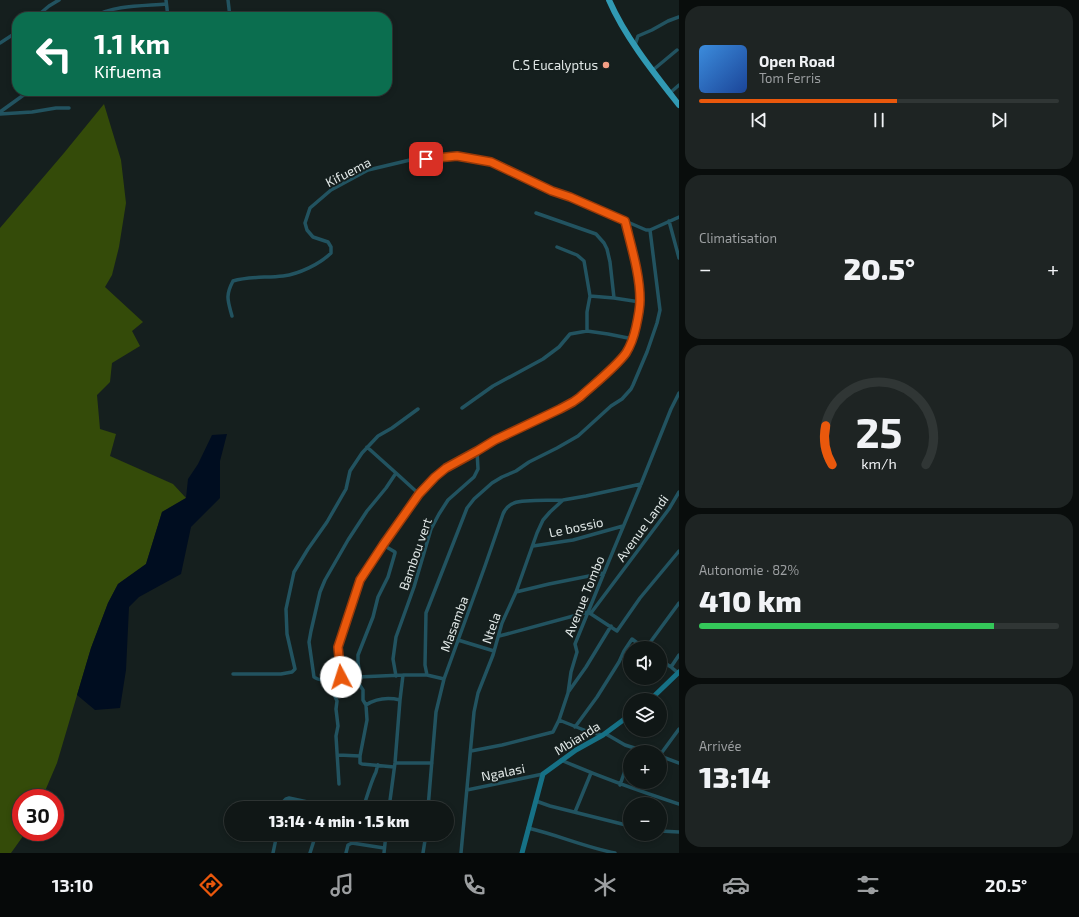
<!DOCTYPE html>
<html lang="fr">
<meta charset="utf-8">
<style>
body{margin:0;font-family:"Exo 2",sans-serif;background:#1e2423;color:#f1f3f6;height:100vh;display:flex;flex-direction:column;font-size:15px;white-space:nowrap}
*{box-sizing:border-box;margin:0}
p{font-size:13px;color:#9c9fa1}
.icon{flex:none;width:22px;height:22px;fill:none;stroke:currentColor;stroke-width:2;stroke-linecap:round;stroke-linejoin:round}
.map{position:relative;flex:1;overflow:hidden}
.panel{display:flex;flex-direction:column;gap:6px;padding:6px;background:#090d0c;width:400px}
.panel>*{flex:none}
.top-card{position:absolute;left:12px;top:12px;width:380px;height:84px;border-radius:16px;box-shadow:0 2px 6px #0003,0 0 0 1px #303635;background:#0b6e4f;color:#fff;overflow:hidden}
.controls{position:absolute;left:623px;top:641px;display:grid;gap:8px}
.controls a{display:grid;place-items:center;width:44px;height:44px;border-radius:50%;background:#101716;box-shadow:0 2px 6px #0003,0 0 0 1px #303635;font-size:20px}
.speed{position:absolute;left:12px;top:789px;display:flex;gap:8px;font-size:20px;font-weight:700;text-align:center}
.speed>*{display:grid;place-content:center;width:52px;height:52px;border-radius:50%;background:#101716;box-shadow:0 2px 6px #0003,0 0 0 1px #303635;line-height:1}
.speed .limit{border:6px solid #d22;background:#fff;color:#111}
.pin{position:absolute;display:grid;place-items:center;width:34px;height:34px;color:#fff;margin:-17px;border-radius:8px;box-shadow:0 2px 6px #0006}
.me{position:absolute;width:44px;margin:-22px;rotate:355deg;stroke-linejoin:round;filter:drop-shadow(0 0 3px #0008)}
.turn{display:flex;align-items:center;gap:14px;height:84px;padding:0 16px;font-size:18px}
.turn .icon{width:52px;height:52px;stroke-width:2.5}
.turn b{display:block;font-size:28px;line-height:34px}
.big{font-size:30px;font-weight:800;line-height:1.1}
.panel .card{flex:1;display:flex;flex-direction:column;justify-content:center;gap:6px;min-width:0;padding:0 14px;border-radius:16px;background:#1e2423}
.panel .dial{align-items:center;gap:0}
.dial svg{height:104px;overflow:visible;fill:none;stroke:#303635;stroke-width:7;stroke-linecap:round;text-anchor:middle}
.dial text{fill:#f1f3f6;stroke:none}
.song{display:flex;align-items:center;gap:12px}
.cover{width:48px;height:48px;border-radius:6px;background:linear-gradient(135deg,hsl(210 70% 55%),hsl(220 70% 35%))}
.played{height:4px;border-radius:2px;background:linear-gradient(90deg,#ea580c 55%,#303635 55%)}
.keys{display:flex;justify-content:space-around;direction:ltr}
.heat{display:flex;justify-content:space-between;align-items:center;font-size:22px;direction:ltr}
.charge{height:6px;border-radius:3px;background:linear-gradient(90deg,#34c759 82%,#303635 0)}
.trip{position:absolute;left:224px;top:801px;width:230px;height:40px;border-radius:20px;background:#101716;box-shadow:0 2px 6px #0003,0 0 0 1px #303635;font-weight:800;line-height:40px;text-align:center}
.tab-bar{display:flex;height:64px;justify-content:space-around;align-items:center;background:#060909;color:#9c9fa1}
.tab-bar .icon{width:28px;height:28px}
.tab-bar .on{color:#ea580c}
.tab-bar b{font-size:18px;color:#f1f3f6}
main{display:flex;flex:1;min-height:0}
.map>svg:first-child{display:block}
.green{fill:#344b09}
.water{fill:#000d20}
.lines{fill:none;stroke-linecap:round;stroke-linejoin:round}
.street{stroke:#225360;stroke-width:3.5}
.secondary{stroke:#167186;stroke-width:5}
.highway{stroke:#319ab4;stroke-width:6}
.route-casing{stroke:#983908;stroke-width:10}
.route{stroke:#ea580c;stroke-width:7}
.poi-dot{fill:#f39f85;stroke:#151f1e;stroke-width:1.5}
.labels{text-anchor:middle;dominant-baseline:central;stroke-width:4;stroke-linejoin:round;paint-order:stroke}
.poi-label{font-size:13px;fill:#e1e8e7;stroke:#151f1e;text-anchor:end}
.street-label{font-size:13px;fill:#e1e8e7;stroke:#151f1e}
</style>
<main>
<div class="map">
<svg width="679" height="853" viewBox="0 0 679 853">
<rect width="100%" height="100%" fill="#151f1e"/>
<path class="green" d="M104,104L121,160L126,203L119,247L112,275L105,287L143,322L132,331L140,346L112,363L110,382L97,395L100,429L116,434L110,456L173,484L186,498L162,512L146,564L118,584L108,603L91,648L57,763L42,798H21V832H26L11,853H0V228L64,153Z"/>
<path class="water" d="M227,434L220,461V498L191,527L181,574L139,597L129,607L126,670L120,708L95,710L77,695L91,648L108,603L118,584L146,564L162,512L186,498L188,479L198,464L212,435Z"/>
<g class="lines">
<path class="street" d="M166,0L168,17
M228,0L230,17
M36,17L49,6L59,0
M94,17C113,5 144,6 166,4
M0,43L17,32
M635,45L638,36L652,30L668,21L679,17
M653,70L677,50
M670,93L679,85
M0,112L25,94
M0,114L32,112L56,108H69
M536,213L596,234L604,243L607,249L610,262L614,298
M669,221L679,258
M557,247L577,255L584,261L590,296L587,312V331
M590,296L614,298L640,302
M232,316C228,301 225,296 233,281C249,276 266,278 283,276C299,274 320,264 331,253V247L328,242L313,237L307,230L305,223L310,208L331,190L368,170L410,160L457,156L491,162L552,191L570,197L646,230H650L679,217
M462,408L493,386L543,359L559,347L570,334L587,331L608,334L633,339
M367,447L396,473
M533,546L573,540L623,526
M516,592L549,584L604,573
M591,613L669,509L679,492
M499,636L507,634L588,612L617,631L640,598L679,551
M458,640L494,651
M646,648L679,603
M660,660L671,667
M678,673L671,667L679,655
M233,674H281L292,672L295,669L287,634L286,609L294,572L308,549L327,522L346,489L350,471L362,453L378,436L392,428L418,409
M427,675L425,665L426,613L467,508L474,499L492,483L502,477L516,471L529,462L557,448L578,436L611,406L622,399L631,389L633,385L647,352L657,323L660,310L650,230
M360,676L358,662V655L373,617L378,597L388,577L395,553V552L383,545
M396,676L393,659L396,637L414,587L431,529L439,514L448,500L474,477L478,469L477,451
M341,677L338,647L360,580L374,560L383,545L424,489L435,477L446,468L477,451L495,440L560,409L573,402L616,365L626,354L634,336L640,302L635,262L625,221
M358,677L403,675H427L444,679
M332,678L336,688L334,694L337,701L336,709L338,726L336,736L339,784
M569,691L586,667L611,626
M366,705C377,698 387,697 400,700
M559,720L589,732L602,735
M575,727L597,697L619,662L624,651L632,639L644,648
M606,734L625,745L647,752
M471,751L502,745L553,732L559,720L568,693L571,672L577,652L575,644L606,568L641,484L671,409L679,393
M338,755L360,756L367,720L366,705L363,700V690L355,678C351,677 346,677 342,677C334,677 321,683 314,677L309,642L311,631L320,592L325,580L348,540L367,511L386,488L396,473L419,494
M660,755L679,729
M360,756V763L362,764L394,767
M660,756L679,763
M561,760C600,777 639,791 679,804
M395,763H432
M620,785L630,756
M467,790L543,774
M536,801L550,806L630,826
M282,808C283,803 283,799 289,798L317,804L320,808
M363,808C367,797 370,785 375,774C377,771 376,769 378,765
M389,808L395,763L400,700L403,675
M428,808L436,712L444,679L485,566L503,514C505,509 509,505 514,503C525,499 550,501 563,500
M575,812L591,773
M528,828C558,835 585,847 615,853
M660,831L679,832
M273,853L277,834
M310,853L316,834
M346,853L348,845L352,843L384,848
M384,853L386,834
M423,853L426,834
M461,853L474,712L478,693L493,655L502,623L516,592L537,533L543,520L550,512L563,500L586,496L641,484"/>
<path class="secondary" d="M650,700L679,672
M522,853L543,774L576,750L603,735L630,715"/>
<path class="highway" d="M609,0C625,37 654,73 679,105"/>
</g>
<g class="lines">
<defs>
<path id="route" d="M341,677L338,647L360,580L383,545L419,494L435,477L446,468L477,451L495,440L560,409L573,402L580,397C593,385 616,367 626,353C631,345 634,336 636,327C638,318 640,308 640,300C640,274 631,246 625,221L570,197L552,191L491,162L457,156L426,159"/>
</defs>
<use href="#route" class="route-casing"/>
<use href="#route" class="route"/>
</g>
<circle class="poi-dot" cx="606" cy="65" r="4"/>
<g class="labels">
<g class="poi-label">
<text x="598" y="65">C.S Eucalyptus</text>
</g>
<g class="street-label">
<text transform="translate(348 172) rotate(-27)">Kifuema</text>
<text transform="translate(576 527) rotate(-12)">Le bossio</text>
<text transform="translate(642 528) rotate(-54)">Avenue Landi</text>
<text transform="translate(415 554) rotate(-71)">Bambou vert</text>
<text transform="translate(584 596) rotate(-68)">Avenue Tombo</text>
<text transform="translate(454 624) rotate(-70)">Masamba</text>
<text transform="translate(491 628) rotate(-71)">Ntela</text>
<text transform="translate(577 738) rotate(-32)">Mbianda</text>
<text transform="translate(503 772) rotate(-11)">Ngalasi</text>
</g>
</g>
</svg>
<div class="controls">
<a><svg class="icon" aria-label="sound" viewBox="0 0 24 24"><path d="M4 9h4l5-4v14l-5-4H4zM17 9q2 3 0 6"/></svg></a>
<a><svg class="icon" aria-label="layers" viewBox="0 0 24 24"><path d="M12 4l9 5-9 5-9-5zM3 14l9 5 9-5"/></svg></a>
<a>+</a>
<a>−</a>
</div>
<div class="speed"><div class="limit">30</div></div>
<div class="pin" style="left:426px;top:159px;background:#d93025"><svg class="icon" aria-label="arrive" viewBox="0 0 24 24"><path d="M6 21V4h12l-3 4 3 4H6"/></svg></div>
<svg class="me" style="left:341px;top:677px" viewBox="-20 -20 40 40"><circle r="19" fill="#fff"/><path d="M0-13L10 11 0 6-10 11z" fill="#ea580c"/></svg>
<div class="trip">13:14 · 4 min · 1.5 km</div>
<div class="top-card">
<div class="turn"><svg class="icon" aria-label="left" viewBox="0 0 24 24"><path d="M17 20v-9H6M10 6l-5 5 5 5"/></svg><div><b>1.1 km</b>Kifuema</div></div>
</div>
</div>
<section class="panel">
<div class="card">
<div class="song"><i class="cover"></i><div><b>Open Road</b><p>Tom Ferris</p></div></div>
<div class="played"></div>
<div class="keys"><svg class="icon" aria-label="previous" viewBox="0 0 24 24"><path d="M18 5L8 12l10 7zM5 5v14"/></svg><svg class="icon" aria-label="pause" viewBox="0 0 24 24"><path d="M8 5v14M16 5v14"/></svg><svg class="icon" aria-label="next" viewBox="0 0 24 24"><path d="M6 5l10 7-10 7zM19 5v14"/></svg></div>
</div>
<div class="card"><p>Climatisation</p>
<div class="heat"><a>−</a><b class="big">20.5°</b><a>+</a></div>
</div>
<div class="card dial"><svg viewBox="0 0 100 80">
<path d="M14 69A42 42 0 1 1 86 69"/>
<path d="M14 69A42 42 0 0 1 9 39" stroke="#ea580c"/>
<text x="50" y="56" font-size="32" font-weight="700">25</text>
<text x="50" y="72" font-size="11">km/h</text>
</svg></div>
<div class="card"><p>Autonomie · 82%</p><b class="big">410 km</b><div class="charge"></div></div>
<div class="card"><p>Arrivée</p><b class="big">13:14</b></div>
</section>
</main>
<nav class="tab-bar">
<b>13:10</b>
<svg class="icon on" aria-label="directions" viewBox="0 0 24 24"><path d="M12 3l9 9-9 9-9-9zM9 14v-3h6M13 9l2 2-2 2"/></svg>
<svg class="icon" aria-label="music" viewBox="0 0 24 24"><path d="M9 18V5l10-2v13"/><circle cx="6" cy="18" r="3"/><circle cx="16" cy="16" r="3"/></svg>
<svg class="icon" aria-label="phone" viewBox="0 0 24 24"><path d="M5 4h4l2 5-3 2q2 4 5 5l2-3 5 2v4C11 20 4 13 5 4z"/></svg>
<svg class="icon" aria-label="climate" viewBox="0 0 24 24"><path d="M12 3v18M4 7l16 10M4 17L20 7"/></svg>
<svg class="icon" aria-label="car" viewBox="0 0 24 24"><path d="M5 17H2v-5l4-1 3-4h7l3 4 3 1v5h-3M9 17h6M6 11h13"/><circle cx="7" cy="17" r="2"/><circle cx="17" cy="17" r="2"/></svg>
<svg class="icon" aria-label="filters" viewBox="0 0 24 24"><path d="M4 7h16M4 17h16"/><circle cx="9" cy="7" r="2"/><circle cx="15" cy="17" r="2"/></svg>
<b>20.5°</b>
</nav>
